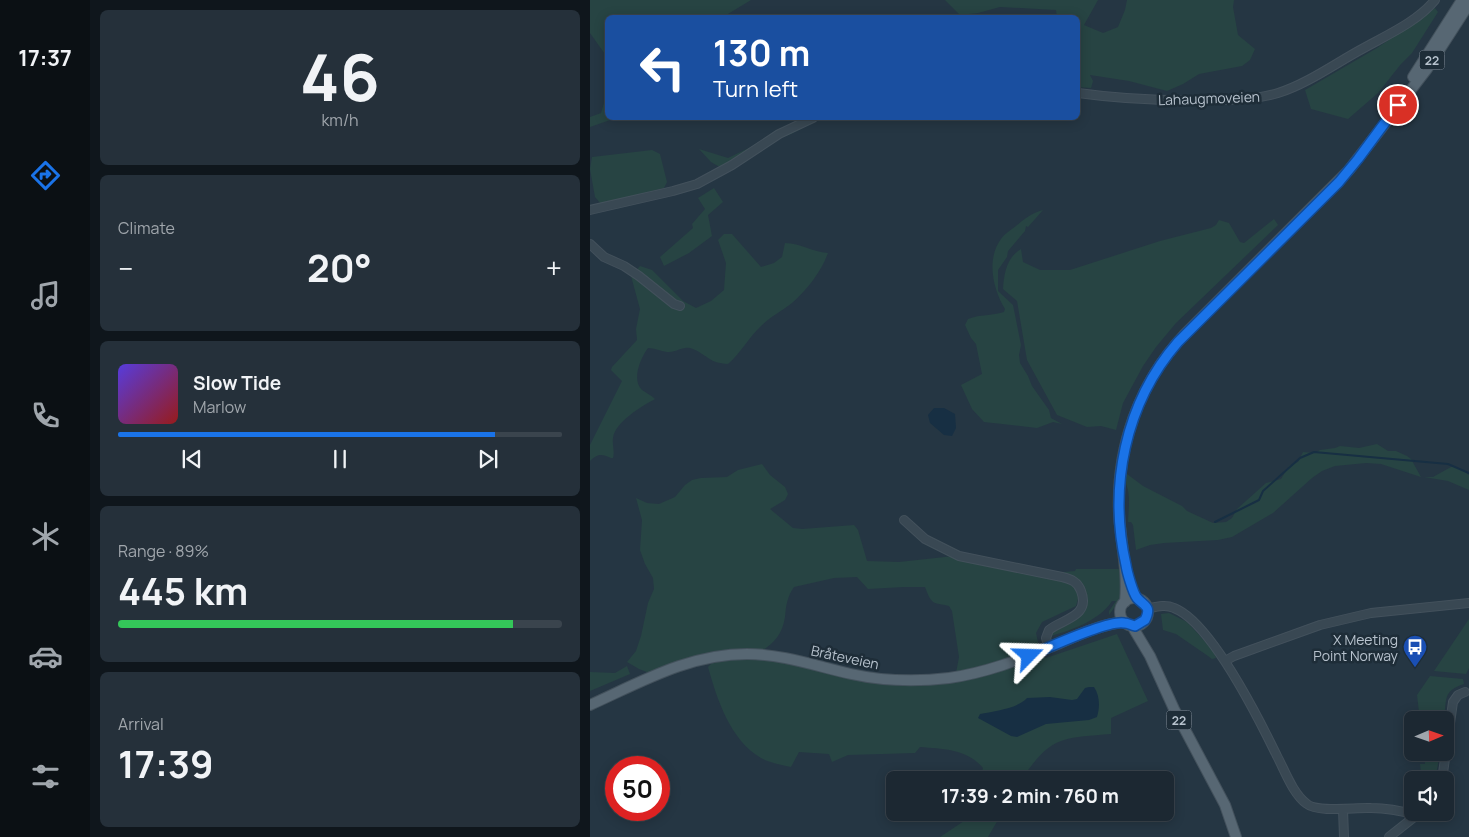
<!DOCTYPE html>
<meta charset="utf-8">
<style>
body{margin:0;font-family:Manrope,sans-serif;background:#25303a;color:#f1f3f6;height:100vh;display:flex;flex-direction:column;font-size:19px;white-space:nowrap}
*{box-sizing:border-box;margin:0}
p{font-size:16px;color:#a0a6ac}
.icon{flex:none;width:28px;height:28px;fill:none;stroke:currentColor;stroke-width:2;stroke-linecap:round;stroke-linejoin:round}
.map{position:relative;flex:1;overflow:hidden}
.panel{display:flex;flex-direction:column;gap:10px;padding:10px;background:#0f161c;width:500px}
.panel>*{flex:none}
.banner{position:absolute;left:15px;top:15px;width:475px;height:105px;border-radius:8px;box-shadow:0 2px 12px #0003,0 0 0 1px #3a444d;background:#1a4fa0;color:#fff;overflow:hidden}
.needle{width:32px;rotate:88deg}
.tools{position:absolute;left:814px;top:711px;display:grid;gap:10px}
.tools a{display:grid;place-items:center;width:50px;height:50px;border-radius:8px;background:#1c2832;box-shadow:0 2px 12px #0003,0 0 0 1px #3a444d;font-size:25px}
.speed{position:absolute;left:15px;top:756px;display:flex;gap:10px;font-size:25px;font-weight:700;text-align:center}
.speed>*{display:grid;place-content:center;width:65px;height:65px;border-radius:50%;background:#1c2832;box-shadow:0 2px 12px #0003,0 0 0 1px #3a444d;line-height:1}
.speed .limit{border:8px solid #d22;background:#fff;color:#111}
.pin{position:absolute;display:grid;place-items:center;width:42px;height:42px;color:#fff;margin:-21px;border:2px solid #fff;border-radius:50%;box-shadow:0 1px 5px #0007}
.me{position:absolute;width:55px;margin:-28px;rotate:68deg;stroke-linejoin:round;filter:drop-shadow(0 0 4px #0008)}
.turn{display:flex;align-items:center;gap:18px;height:105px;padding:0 25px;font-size:22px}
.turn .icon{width:65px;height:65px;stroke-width:2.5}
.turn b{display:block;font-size:35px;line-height:42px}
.big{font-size:38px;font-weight:700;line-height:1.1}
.panel .tile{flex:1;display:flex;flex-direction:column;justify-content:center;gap:8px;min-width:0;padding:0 18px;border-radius:8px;background:#25303a}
.panel .dial{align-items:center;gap:0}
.dial b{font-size:65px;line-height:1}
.song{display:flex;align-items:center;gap:15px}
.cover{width:60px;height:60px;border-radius:8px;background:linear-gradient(135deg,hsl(250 70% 55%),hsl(0 70% 35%))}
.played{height:5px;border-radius:2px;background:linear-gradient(90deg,#1a73e8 85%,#3a444d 85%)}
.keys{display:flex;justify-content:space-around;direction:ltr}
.heat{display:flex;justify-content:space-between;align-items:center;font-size:28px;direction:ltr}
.charge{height:8px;border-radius:4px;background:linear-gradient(90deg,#34c759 89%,#3a444d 0)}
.trip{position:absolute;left:296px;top:771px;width:288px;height:50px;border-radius:8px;background:#1c2832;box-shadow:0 2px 12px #0003,0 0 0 1px #3a444d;font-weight:700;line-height:50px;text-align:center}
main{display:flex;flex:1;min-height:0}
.menu{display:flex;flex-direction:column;width:90px;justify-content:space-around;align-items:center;background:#0b1014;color:#a0a6ac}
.menu .icon{width:35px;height:35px}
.menu .active{color:#1a73e8}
.menu b{font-size:22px;color:#f1f3f6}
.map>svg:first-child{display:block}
.green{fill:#274443;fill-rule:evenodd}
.water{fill:#172f43}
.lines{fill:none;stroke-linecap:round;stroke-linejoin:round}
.stream{stroke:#172f43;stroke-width:2}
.minor-casing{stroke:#43515c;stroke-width:10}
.major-casing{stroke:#43515c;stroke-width:12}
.minor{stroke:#394853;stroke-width:8}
.major{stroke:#576773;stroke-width:10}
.route-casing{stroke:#114b97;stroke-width:12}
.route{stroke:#1a73e8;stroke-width:9}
.labels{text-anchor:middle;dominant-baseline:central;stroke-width:5;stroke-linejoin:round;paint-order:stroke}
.shield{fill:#1e2d38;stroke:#8995a0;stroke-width:1}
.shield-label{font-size:12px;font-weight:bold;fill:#b7c2cd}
.street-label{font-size:14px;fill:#b7c2cd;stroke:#1e2d38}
.poi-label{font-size:14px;fill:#b7c2cd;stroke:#1e2d38;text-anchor:end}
</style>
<main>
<nav class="menu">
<b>17:37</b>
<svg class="icon active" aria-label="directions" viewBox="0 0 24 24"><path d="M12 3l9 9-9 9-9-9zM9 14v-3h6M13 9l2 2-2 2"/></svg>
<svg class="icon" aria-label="music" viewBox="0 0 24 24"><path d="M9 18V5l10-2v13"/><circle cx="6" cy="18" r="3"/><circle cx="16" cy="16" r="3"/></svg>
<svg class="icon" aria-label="phone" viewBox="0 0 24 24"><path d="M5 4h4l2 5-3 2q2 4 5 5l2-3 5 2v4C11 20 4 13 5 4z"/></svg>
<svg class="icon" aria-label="climate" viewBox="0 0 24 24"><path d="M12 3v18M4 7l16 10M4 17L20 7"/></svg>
<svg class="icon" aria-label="car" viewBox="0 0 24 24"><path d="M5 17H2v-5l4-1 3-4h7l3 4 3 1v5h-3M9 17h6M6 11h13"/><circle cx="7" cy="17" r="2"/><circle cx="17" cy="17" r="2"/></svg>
<svg class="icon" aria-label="filters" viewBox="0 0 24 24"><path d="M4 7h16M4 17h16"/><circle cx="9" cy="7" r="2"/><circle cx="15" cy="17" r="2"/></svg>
</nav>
<section class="panel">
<div class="tile dial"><b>46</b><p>km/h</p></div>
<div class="tile"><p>Climate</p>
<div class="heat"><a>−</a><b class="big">20°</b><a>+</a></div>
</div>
<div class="tile">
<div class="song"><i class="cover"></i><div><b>Slow Tide</b><p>Marlow</p></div></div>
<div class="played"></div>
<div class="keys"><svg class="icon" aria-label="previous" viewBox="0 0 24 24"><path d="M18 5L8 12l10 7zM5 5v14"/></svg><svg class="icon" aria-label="pause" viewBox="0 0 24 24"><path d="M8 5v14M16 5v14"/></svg><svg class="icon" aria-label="next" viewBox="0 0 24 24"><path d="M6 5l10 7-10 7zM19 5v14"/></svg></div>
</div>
<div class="tile"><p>Range · 89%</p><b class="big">445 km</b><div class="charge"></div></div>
<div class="tile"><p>Arrival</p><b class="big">17:39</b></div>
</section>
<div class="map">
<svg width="879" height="837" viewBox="0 0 879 837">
<rect width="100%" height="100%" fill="#253643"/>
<path class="green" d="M0,0H161L133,17L18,18L17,57L0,33Z
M355,0H508L494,25L513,33L528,27L535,10L537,0H644L643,7L648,35L665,49L660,60L652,66L609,74L593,84L577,91L539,81L500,75L503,81L501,88L488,87V18L467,17L466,10L410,7L388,13L370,15Z
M845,8L848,12L822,53L811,64L788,93L758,119L721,109L715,90L787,48Z
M17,93L18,118H26L0,127V117L11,113Z
M222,118H232L201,134L185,140L135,170L121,162L109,149L138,158Z
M62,150L70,154L77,182L74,188L11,204L5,197L0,169L2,157Z
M124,188L133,202L118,215L122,236L99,253L74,266L70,257L103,228L102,224L115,209L108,198Z
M453,210L438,227L436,226L435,231L418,251L417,257L408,270V291L423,305L431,345L429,355L430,363L438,376L442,386L459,410L461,418L472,424L463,422L447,428L394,422L382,409L371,385L392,374L386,344L381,338L375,325L378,319C391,314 401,316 414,312L415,309C403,290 396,259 411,239C414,234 421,230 426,226C434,219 442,213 453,210Z
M684,219L688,225L586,323L566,347L553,366L533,403L526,430L511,426L497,427L467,415L437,360L427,301L413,289C414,273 417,257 431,249L433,262L450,270H480L570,241L621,228L626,225L629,220L639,223L650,242L654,243Z
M134,234H142L171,267L184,263L192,257L195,243C211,243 222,252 238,253C231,272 217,290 202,303C192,311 180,317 171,326C158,338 151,353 138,364C119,363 119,356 103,349C93,345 87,353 77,352C70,351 65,348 58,348C51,357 41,380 52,390C56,393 61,395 65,399C52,406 25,422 23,438C22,445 25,452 23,458H21C12,454 8,453 0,461V445L32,381L21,370L22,367L47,340L46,329L50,309L41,276L50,266L62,270L93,301L106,308L121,301L134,290L136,263L128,240Z
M787,444L798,451H806L817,456L821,459L831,477L791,464L776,463L745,466L732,471L722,478L683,513L642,537L628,540L574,543L560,545L546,550L543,525L541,522H538C539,501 542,489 529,471H533L553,486L592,506L597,511L623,523L636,522L642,518L647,509L676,483L691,479L699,466L708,462L713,452L725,453L730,450L745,448L750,446L769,448Z
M172,464L180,475L195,487L198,494L195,500L180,509L203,528L212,529L264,525L268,530L277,561L309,562L364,556L464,573L485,571L486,569H535L538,601H529L519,615V611L526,601H522C510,620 482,630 461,636V632L477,623L495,599H488L486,606L452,622L446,633L451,656L456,658L527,634L558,701L521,718V734C471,738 461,736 431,780H395L392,772L393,768C377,749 354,749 330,747L325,753L258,755L242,762L239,754L209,752L201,767C192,765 179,763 171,758C140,740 127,699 118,667L126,659L70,677L49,669L37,662L46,651L51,636L58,603L64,589L63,578L55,564L50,550L52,520L46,498L57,503L69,504L85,497L95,485L102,480L111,478L137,477L148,470ZM267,577L278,589L314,587H335C342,606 343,602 359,606L362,611L369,657L366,673L280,679L161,657C179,648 192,638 195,617C196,606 197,597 204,587L244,578Z
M861,467H867L879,475V490L858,481L834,477H843Z
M579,613L597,622L624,651L626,658L622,659L618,656L586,634L573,630L571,614Z
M879,619V668L876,674L844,671Z
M37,666L40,674L0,691V672L25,673Z
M840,676L873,679L874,684C852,691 857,700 854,720H830L827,695Z
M834,753H850L845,780H832L830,764H835Z
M386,813H412L398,837H350Z"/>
<path class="water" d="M344,408H354L365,414L366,428L362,436L354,435L340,423L338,415Z
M499,687H504C510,696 510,707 507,717L499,720L456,724L427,737L421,736L388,718L390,714C404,711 427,709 437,698L460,697L482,700L487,699L495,688Z"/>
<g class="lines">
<path class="stream" d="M625,522L669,500L673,491L710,458L724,452L858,464L879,473"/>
<defs>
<path id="minor" d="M488,93C531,99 573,101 617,100C641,100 665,100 688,93C717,84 746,63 772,49C797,35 827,22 845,0
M0,210L83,191L107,184L142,165L189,134L223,118
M0,244L14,257L34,266L49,276L84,304L90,306
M314,520L335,539L369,556L472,577C481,579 488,582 491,591C501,617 472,619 459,630L456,638L459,648
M557,609C566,607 575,604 584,608C621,622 669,719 687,756C695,771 703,794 717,804C728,813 767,807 781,808C797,808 812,811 826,815
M635,661L644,656L730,625L781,613L879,603
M852,780L863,702L868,695L875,692
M753,809L754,837
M799,837L828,814"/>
<path id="major" d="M823,77L872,0
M530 612a14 14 0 1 1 28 0a14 14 0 1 1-28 0Z
M535,602C538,572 531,544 529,514C526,448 549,383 594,335L759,170L837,69L879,4
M542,626L560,656L584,709L635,805L646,837
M0,705C51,682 99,654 157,654C192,654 226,666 261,674C293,681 326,682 359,678C395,673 429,660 463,646C486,636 510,624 535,622"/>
</defs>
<use href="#minor" class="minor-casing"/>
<use href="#major" class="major-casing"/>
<use href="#minor" class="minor"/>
<use href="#major" class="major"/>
</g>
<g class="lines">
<defs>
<path id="route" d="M439,656C457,648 518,620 534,623C538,623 541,625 545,626L555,620C562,606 554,606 547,598C543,593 537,572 536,565C518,487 535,403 588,342L749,182L768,159L808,105"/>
</defs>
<use href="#route" class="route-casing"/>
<use href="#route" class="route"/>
</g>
<defs>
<symbol id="bus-pin" viewBox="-11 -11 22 30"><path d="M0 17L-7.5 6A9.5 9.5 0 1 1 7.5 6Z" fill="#1a4fb4" stroke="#1e2d38"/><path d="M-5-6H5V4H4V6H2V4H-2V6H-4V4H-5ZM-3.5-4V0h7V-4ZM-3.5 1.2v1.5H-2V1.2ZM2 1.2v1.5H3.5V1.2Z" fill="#fff"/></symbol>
</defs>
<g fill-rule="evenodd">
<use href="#bus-pin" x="811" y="633" width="28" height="38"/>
</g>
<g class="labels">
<g class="shield">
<rect x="829.5" y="50.5" width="25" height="19" rx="4"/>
<rect x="576.5" y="710.5" width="25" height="19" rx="4"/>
</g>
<g class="shield-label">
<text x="842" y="60">22</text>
<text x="589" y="720">22</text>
</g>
<g class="street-label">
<text transform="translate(619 98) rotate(-2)">Lahaugmoveien</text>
<text transform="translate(255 657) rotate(12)">Bråteveien</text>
</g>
<g class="poi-label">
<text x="808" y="639">X Meeting<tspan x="808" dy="16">Point Norway</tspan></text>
</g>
</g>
</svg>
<div class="tools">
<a><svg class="needle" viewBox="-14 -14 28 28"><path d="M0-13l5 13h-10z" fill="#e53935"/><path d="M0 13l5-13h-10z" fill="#a0a6ac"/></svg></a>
<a><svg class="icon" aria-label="sound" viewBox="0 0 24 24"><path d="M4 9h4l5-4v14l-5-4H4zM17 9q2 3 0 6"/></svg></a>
</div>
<div class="speed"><div class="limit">50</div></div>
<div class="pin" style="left:808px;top:105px;background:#d93025"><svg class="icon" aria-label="arrive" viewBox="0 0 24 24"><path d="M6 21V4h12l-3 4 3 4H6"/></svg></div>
<svg class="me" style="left:439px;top:656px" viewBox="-20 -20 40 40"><path d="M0-17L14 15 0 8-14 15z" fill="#1a73e8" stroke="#fff" stroke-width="4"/></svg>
<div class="trip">17:39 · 2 min · 760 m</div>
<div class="banner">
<div class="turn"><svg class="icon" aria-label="left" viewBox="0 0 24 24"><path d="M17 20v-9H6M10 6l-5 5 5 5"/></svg><div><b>130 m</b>Turn left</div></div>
</div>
</div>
</main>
